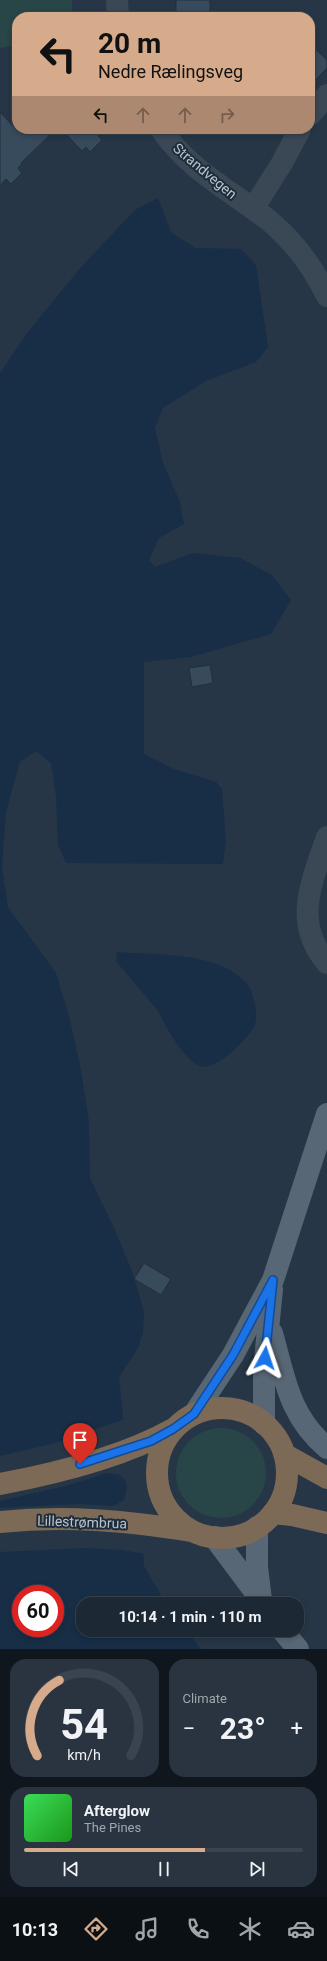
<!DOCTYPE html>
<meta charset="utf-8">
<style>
body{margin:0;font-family:Roboto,sans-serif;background:#293440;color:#f1f3f6;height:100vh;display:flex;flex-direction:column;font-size:15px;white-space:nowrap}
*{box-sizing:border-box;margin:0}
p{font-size:13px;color:#a0a6ac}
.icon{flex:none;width:22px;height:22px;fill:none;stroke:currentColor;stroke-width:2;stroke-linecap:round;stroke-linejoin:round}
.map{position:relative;height:1649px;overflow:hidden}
.side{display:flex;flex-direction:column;gap:10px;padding:10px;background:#0f161d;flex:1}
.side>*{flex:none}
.guide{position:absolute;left:12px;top:12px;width:303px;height:122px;border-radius:16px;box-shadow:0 2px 6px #0003,0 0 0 1px #3a444f;background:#d6ab8b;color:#111;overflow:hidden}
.speed{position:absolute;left:12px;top:1585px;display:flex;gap:8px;font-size:20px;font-weight:700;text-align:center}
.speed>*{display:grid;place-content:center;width:52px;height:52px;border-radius:50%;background:#1c2834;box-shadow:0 2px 6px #0003,0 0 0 1px #3a444f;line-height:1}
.speed .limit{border:6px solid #d22;background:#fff;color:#111}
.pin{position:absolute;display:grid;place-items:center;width:34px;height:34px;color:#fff;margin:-41px -17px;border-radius:50% 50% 50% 0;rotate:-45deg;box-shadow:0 0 4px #0007}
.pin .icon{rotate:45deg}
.me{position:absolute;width:44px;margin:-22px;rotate:5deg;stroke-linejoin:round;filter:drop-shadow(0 0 3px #0008)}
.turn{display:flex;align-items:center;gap:14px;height:84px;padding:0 20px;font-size:18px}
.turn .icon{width:52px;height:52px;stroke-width:2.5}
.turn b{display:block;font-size:28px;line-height:34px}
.lanes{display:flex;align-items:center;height:38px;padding:0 20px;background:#0003;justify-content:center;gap:20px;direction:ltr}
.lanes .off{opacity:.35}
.big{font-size:30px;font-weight:700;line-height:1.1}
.side .widget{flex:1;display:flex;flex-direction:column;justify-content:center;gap:6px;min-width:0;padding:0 14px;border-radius:16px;background:#293440}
.side .dial{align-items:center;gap:0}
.dial svg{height:104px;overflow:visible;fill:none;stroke:#3a444f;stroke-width:7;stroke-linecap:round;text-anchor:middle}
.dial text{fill:#f1f3f6;stroke:none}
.song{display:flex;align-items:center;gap:12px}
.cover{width:48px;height:48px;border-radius:6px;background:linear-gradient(135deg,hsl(130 70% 55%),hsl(120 70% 35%))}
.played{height:4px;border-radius:2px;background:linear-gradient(90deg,#d6ab8b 65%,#3a444f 65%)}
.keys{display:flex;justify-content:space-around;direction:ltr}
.heat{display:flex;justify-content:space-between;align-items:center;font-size:22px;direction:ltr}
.side .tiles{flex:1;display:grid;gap:10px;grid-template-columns:1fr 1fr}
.widget:last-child{grid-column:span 2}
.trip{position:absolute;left:76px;top:1597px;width:228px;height:40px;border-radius:16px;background:#1c2834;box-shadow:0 2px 6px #0003,0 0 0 1px #3a444f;font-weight:700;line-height:40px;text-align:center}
.tabs{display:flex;height:64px;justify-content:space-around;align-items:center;background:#0b1015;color:#a0a6ac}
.tabs .icon{width:28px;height:28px}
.tabs .active{color:#d6ab8b}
.tabs b{font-size:18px;color:#f1f3f6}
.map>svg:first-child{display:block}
.green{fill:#284647}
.water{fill:#172e46;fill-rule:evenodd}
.pier{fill:#263646}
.building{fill:#374b5c;stroke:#212f3d}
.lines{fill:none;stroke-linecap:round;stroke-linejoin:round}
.minor{stroke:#3a4855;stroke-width:22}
.major{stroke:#586775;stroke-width:22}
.highway{stroke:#7c6a57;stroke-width:22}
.route-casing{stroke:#114b97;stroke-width:10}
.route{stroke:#1a73e8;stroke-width:7}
.labels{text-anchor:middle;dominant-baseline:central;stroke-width:4;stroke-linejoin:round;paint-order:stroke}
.street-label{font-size:14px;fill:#b8c3ce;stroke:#1f2d3b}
</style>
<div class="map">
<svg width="327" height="1649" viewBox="0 0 327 1649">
<rect width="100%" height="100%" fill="#263646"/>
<path class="green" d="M0,0H72V17H17V45L0,48Z
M176 1473a45 45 0 1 1 90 0a45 45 0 1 1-90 0Z"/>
<path class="water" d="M158,198L171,232L195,248L241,249L256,265L268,347L256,362L206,381L163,408L155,428L163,463L180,502L184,524L159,538L149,560L155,567L193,553L240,558L272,575L291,600L271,634L191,657L144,662V754L174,769L216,782L222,789L226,840L223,864L66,863L58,845L56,796L51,763L36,751L20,762L6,812L2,867L8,907L56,973L69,1016L80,1065L89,1121L90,1178L114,1228L132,1271L144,1311L143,1333L138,1348L119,1377L132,1503L143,1543L144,1566L166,1604H83V1630H186L201,1649H0V373L27,333L81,267L135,210ZM21,1594H55V1628H21Z
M117,952C153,955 197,952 230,970C236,973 248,983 250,988C254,997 258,1015 255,1024C251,1037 215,1072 200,1066C184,1060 165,1026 158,1011L116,961Z"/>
<path class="pier" d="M125,1419L134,1502L145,1543L146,1554L121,1550L87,1548L0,1552V1508L79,1504L113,1506L124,1500L127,1486L125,1480L120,1475L107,1473L69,1485L0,1501V1456L55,1443Z"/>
<path class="building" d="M176,0H210V17H176Z
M310,44L327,60V68L310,86Z
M0,112L16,129H56L21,163L22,164L18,168L22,173L11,184L6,179L0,186Z
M61,129H105L98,136L102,140L90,152L86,147L82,151Z
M210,665L213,683L192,687L189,668Z
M144,1263L171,1279L161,1295L134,1279Z"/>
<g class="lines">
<path class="minor" d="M117,0L118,17
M310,115L327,95
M161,129C188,170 235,193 272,223C295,243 314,269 327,296
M253,209L282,163L300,129
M327,837C312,882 292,922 327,963"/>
<path class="major" d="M272,1333C285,1379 289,1416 327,1448
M194,1414L233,1355L273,1280L327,1114
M264,1424V1370L272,1289
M257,1527V1567L261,1600
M214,1537L264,1604
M282,1630L298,1649"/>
<path class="highway" d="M157 1473a65 65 0 1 1 130 0a65 65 0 1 1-130 0Z
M284,1454L327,1478
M0,1484C53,1474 125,1456 173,1429
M273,1513L292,1515L327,1523
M0,1522C67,1515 126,1521 192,1531"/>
</g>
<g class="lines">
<defs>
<path id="route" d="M80,1464L151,1441L173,1429L194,1414L233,1355L273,1280L265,1358"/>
</defs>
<use href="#route" class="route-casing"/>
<use href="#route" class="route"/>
</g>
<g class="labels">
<g class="street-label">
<text transform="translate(205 171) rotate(40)">Strandvegen</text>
<text transform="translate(82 1522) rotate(2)">Lillestrømbrua</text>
</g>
</g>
</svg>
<div class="speed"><div class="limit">60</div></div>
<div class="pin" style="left:80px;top:1464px;background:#d93025"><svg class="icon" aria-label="arrive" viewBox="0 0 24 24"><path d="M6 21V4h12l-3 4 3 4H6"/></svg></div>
<svg class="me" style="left:265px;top:1358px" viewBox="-20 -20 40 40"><path d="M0-17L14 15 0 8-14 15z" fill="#1a73e8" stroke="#fff" stroke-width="4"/></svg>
<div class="trip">10:14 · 1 min · 110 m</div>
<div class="guide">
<div class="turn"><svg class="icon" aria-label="left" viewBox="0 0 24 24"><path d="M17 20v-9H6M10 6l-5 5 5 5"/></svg><div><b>20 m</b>Nedre Rælingsveg</div></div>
<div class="lanes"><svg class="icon" aria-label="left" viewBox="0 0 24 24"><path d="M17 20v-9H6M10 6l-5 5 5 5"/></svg><svg class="icon off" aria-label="ahead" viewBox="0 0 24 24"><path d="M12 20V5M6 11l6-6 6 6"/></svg><svg class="icon off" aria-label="ahead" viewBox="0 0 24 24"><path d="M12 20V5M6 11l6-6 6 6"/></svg><svg class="icon off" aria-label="right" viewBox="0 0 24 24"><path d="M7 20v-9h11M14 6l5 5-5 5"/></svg></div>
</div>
</div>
<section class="side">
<div class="tiles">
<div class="widget dial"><svg viewBox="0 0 100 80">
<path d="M14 69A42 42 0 1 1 86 69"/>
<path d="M14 69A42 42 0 0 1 31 11" stroke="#d6ab8b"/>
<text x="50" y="56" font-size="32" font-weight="700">54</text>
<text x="50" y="72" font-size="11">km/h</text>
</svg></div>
<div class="widget"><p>Climate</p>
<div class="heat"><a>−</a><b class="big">23°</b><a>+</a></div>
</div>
<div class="widget">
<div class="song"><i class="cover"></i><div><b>Afterglow</b><p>The Pines</p></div></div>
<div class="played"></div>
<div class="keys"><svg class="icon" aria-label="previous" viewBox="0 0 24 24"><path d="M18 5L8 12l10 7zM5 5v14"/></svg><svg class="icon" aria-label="pause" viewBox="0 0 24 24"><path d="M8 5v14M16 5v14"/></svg><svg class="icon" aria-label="next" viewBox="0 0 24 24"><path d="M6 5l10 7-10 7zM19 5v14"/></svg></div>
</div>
</div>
</section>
<nav class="tabs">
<b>10:13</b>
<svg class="icon active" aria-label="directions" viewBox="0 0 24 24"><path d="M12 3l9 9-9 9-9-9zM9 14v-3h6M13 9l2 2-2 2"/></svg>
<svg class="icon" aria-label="music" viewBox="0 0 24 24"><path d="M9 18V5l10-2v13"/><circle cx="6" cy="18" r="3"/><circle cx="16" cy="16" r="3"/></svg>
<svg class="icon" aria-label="phone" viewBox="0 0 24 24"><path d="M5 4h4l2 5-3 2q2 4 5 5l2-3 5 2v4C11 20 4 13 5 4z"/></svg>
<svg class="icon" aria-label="climate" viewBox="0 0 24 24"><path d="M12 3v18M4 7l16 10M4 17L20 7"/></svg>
<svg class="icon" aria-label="car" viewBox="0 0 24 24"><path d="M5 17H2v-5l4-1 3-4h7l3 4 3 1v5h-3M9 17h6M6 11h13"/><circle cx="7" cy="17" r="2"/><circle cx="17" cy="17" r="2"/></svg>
</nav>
